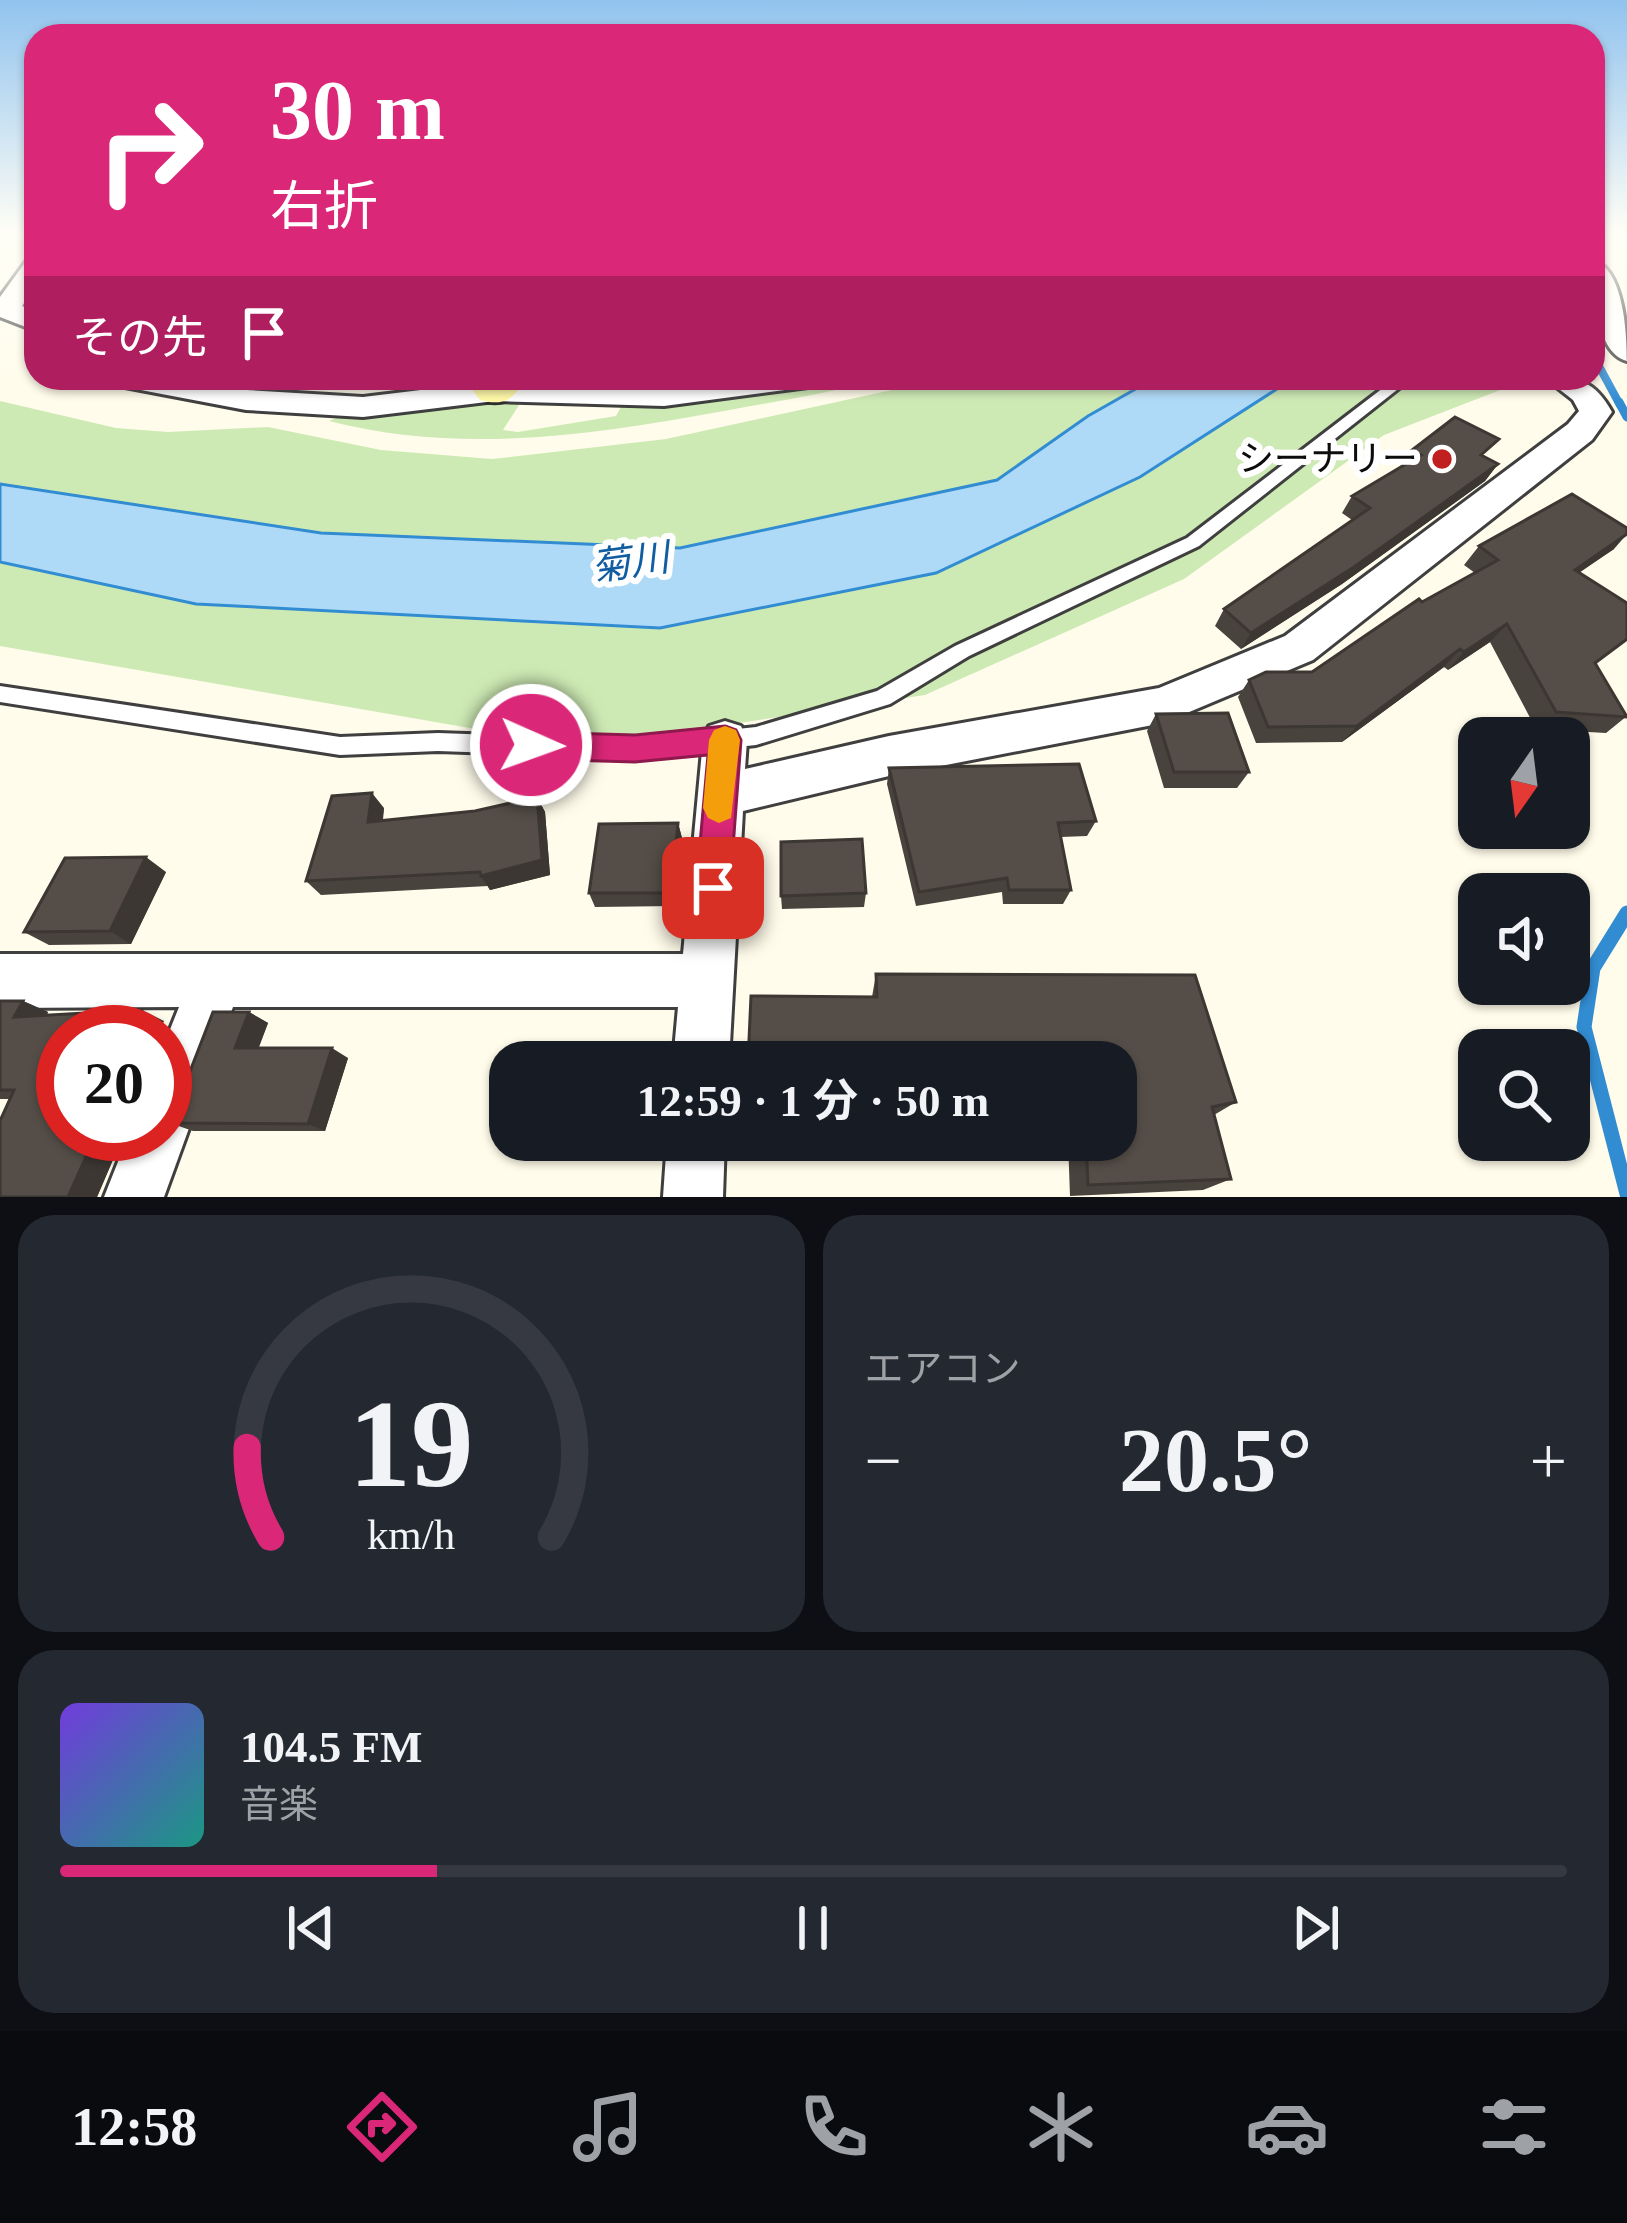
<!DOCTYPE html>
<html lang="ja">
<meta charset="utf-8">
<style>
body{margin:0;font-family:"Times New Roman","Noto Sans JP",serif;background:#242831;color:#f1f3f6;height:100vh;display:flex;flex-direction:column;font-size:45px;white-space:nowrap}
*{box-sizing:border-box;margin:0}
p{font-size:39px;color:#9ea1a6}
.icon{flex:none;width:66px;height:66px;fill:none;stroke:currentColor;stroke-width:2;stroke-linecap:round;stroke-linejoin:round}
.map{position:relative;height:1197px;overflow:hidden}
.side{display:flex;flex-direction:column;gap:18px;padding:18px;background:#0d0f14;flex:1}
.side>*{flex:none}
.hud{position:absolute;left:24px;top:24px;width:1581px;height:366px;border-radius:36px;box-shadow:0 3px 9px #0004;background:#db2777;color:#fff;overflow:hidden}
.needle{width:78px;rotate:194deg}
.fabs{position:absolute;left:1458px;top:717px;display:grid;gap:24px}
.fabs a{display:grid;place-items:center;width:132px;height:132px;border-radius:24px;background:#171b24;box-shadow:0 3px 9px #0004;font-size:60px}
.speed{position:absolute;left:36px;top:1005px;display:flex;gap:24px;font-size:60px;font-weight:700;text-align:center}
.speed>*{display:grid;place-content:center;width:156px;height:156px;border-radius:50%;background:#171b24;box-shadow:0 3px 9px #0004;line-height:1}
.speed .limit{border:18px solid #d22;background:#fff;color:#111}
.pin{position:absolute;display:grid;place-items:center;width:102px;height:102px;color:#fff;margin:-51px;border-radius:24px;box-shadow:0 6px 18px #0006}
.me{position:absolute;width:132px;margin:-66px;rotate:92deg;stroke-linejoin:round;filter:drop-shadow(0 0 9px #0008)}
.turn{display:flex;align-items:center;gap:42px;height:252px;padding:0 48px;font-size:54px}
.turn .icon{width:156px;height:156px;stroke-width:2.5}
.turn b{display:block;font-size:84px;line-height:102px}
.then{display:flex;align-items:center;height:114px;padding:0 48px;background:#0003;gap:24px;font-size:45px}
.big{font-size:90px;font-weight:700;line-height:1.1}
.side .tile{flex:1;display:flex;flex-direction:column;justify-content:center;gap:18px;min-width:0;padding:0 42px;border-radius:36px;background:#242831}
.side .dial{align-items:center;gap:0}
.dial svg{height:312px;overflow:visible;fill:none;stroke:#363941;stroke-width:7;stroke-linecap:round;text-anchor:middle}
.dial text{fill:#f1f3f6;stroke:none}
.song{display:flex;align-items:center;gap:36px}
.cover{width:144px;height:144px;border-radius:18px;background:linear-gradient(135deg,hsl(260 70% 55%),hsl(170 70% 35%))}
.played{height:12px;border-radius:6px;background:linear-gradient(90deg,#db2777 25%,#363941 25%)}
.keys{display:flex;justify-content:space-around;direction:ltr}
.heat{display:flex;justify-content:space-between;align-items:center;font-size:66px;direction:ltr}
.side .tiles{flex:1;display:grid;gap:18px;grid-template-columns:1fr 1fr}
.tile:last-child{grid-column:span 2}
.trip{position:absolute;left:489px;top:1041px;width:648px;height:120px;border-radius:36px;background:#171b24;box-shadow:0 3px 9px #0004;font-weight:700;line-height:120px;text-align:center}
.tabs{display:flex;height:192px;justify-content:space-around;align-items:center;background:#090b0e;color:#9ea1a6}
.tabs .icon{width:84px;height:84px}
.tabs .selected{color:#db2777}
.tabs b{font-size:54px;color:#f1f3f6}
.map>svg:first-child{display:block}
.green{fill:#ceeab4}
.water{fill:#aedaf8;stroke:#328cd2;stroke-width:3}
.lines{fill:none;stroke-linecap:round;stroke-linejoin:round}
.stream-far2{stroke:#328cd2;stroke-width:8}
.stream-far1{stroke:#328cd2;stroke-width:9}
.stream{stroke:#328cd2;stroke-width:15}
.lane-casing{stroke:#3f3f3f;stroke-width:6}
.street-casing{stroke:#3f3f3f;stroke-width:6}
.secondary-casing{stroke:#2e2e2e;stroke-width:6}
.lane{fill:#fff;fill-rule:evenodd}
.street{fill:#fff;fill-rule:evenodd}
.secondary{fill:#fff9a6;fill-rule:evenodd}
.wall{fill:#49433e}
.shaded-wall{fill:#3c3732}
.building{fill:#554e48;stroke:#3c3732;stroke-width:3}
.route{fill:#db2777;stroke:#8e194d;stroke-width:3}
.slow{fill:#f59e0b}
.poi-dot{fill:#c12021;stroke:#fff;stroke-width:4.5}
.labels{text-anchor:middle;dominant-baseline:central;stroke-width:12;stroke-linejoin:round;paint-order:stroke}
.poi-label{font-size:36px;fill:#0c0c0c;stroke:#fff;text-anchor:end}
.water-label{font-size:39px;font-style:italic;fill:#115da2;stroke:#fff}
</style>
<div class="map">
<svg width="1627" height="1197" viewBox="0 0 1627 1197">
<rect width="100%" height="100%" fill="#fffceb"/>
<path class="green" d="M831,378H887C834,392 779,401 724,411C593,435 461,455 329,421C365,404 479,398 521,402L503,430L518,432L616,416L625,400L698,399Z
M947,378H1531L1384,435L1184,579L925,695L578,747L0,646V401L116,428L168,432L268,427L381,450L492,459L666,439Z"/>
<path class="water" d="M1155,378H1294L1140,477L936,573L660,628L196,604L0,562V484L321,533L680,548L997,480L1088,416Z"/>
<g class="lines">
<path class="stream-far2" d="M1593,355L1620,405"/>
<path class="stream-far1" d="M1619,402L1627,417"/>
<path class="stream" d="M1627,913L1593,968L1584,1027L1627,1194"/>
<defs>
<path id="lane" d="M1396,378H1412L1199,546L969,656L890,704L756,745L635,758L438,751L340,755L0,702V686L340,737L438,733L635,740L756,727L877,691L955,646L1187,538Z"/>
<path id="street" d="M36,258V286L22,306L36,312V331L0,317V297L27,260Z
M1593,260C1624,269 1627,334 1627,361C1595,353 1593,287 1593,260Z
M110,378H178L246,390L363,397L495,381L664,386L731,378H823L808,387L664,406L495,401L363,417L246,410L125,387Z
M1545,378C1580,378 1594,380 1612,412L1592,440L1313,660L1163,723L889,776L743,811L729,1062H673L678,1007H233L164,1197H104L129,1134H165V1042L179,1007L0,1008V954H683L703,740L709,726L725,721L741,726L747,740L745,769L889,736L1159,688L1285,636L1568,424L1579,411L1573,400Z
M667,1140H725L723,1197H663Z"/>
<path id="secondary" d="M483,378H527C514,398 505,407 480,400L473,391Z"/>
</defs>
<use href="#lane" class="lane-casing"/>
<use href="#street" class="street-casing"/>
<use href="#secondary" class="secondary-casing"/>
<use href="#lane" class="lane"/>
<use href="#street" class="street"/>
<use href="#secondary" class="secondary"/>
</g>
<path class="wall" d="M419,378H447L443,383Z
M1412,450L1486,457L1498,464L1485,481L1342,584L1241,649L1215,626L1224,609L1352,520L1342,513L1352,496L1400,467Z
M1479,546L1614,549L1579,572L1596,665L1627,716L1606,733L1536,729L1490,642L1448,670L1444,667L1342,742L1256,743L1238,697L1249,680L1312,672L1422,602L1475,573L1464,565Z
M1156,714L1249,772L1237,788H1164L1147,731Z
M889,768L1096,821L1087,836L1061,837L1071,890L1063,904H1003L1002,892L916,906L887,784Z
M1569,786L1587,814L1576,822H1569Z
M537,797L545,812L550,875L490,890L488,886L321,895L306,881L384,808L383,820L475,811Z
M678,823L682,838L676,906L595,907L589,893Z
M166,872L131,944L49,945L24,932Z
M866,893L864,907L782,909L781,896Z
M876,974L1236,1102L1214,1115L1231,1179L1203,1190L1070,1196L1068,1140H1116V1062L872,997Z
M0,1001H23L48,1012L47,1015L164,1021L63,1134H124L97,1197H0L10,1099H0Z
M249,1012L268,1023L258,1048L348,1058L325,1131H193L170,1123Z
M746,1140H884L880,1151L750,1152Z"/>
<path class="shaded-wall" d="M1498,464L1485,481L1342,584L1241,649L1251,633Z
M1627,534L1614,549L1557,588L1575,570Z
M1507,624L1490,642L1448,670L1464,652Z
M1460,649L1444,667L1342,742L1357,726Z
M372,793L384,808L380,837L368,822Z
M537,797L545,812L550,875L490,890L481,876Z
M678,823L682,838L676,906L671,893Z
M146,857L166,872L131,944L110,931Z
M23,1001L48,1012L40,1028L14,1017Z
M142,1010L164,1021L159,1032H133Z
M249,1012L268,1023L255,1058L235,1048Z
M332,1048L348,1058L325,1131L308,1124Z
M96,1134H124L97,1197H68Z"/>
<path class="building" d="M1455,417L1499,439L1481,455L1498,464L1354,567L1251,633L1224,609L1370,508L1352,496L1421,455L1412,450Z
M1572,494L1627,528V534L1575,570L1627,603V639L1595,663L1627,717L1556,712L1507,624L1464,652L1460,649L1357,726L1268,727L1249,680L1266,672H1312L1419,599L1422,602L1498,560L1479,546Z
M1228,713L1249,772H1174L1156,714Z
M1079,764L1096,821L1058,823L1071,890H1009L1007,878L919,892L889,768Z
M1569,786L1587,814L1569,815Z
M372,793L368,822L475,811L537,797L542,860L481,876L480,872L306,881L332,796Z
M678,823L671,893H589L599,824Z
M862,839L866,893L781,896V842Z
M146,857L110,931L24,932L65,858Z
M876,974L1195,975L1236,1102L1212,1107L1231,1179L1088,1185L1086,1140H1116V1062H748L751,996L877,997Z
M0,1001H23L14,1017L142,1010L133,1032H63V1134H96L68,1197H0V1121L14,1090H0Z
M213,1012H249L235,1048H332L308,1124L170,1123Z
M625,1054V1062H532L533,1057Z"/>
<linearGradient id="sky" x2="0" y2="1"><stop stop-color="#91c3ee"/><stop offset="0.58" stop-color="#fffef6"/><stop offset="1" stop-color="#fffef6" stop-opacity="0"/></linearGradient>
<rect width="1627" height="402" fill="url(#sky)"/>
<path class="route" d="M725,726L736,730L741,740L730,888L725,900L713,905L701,900L696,888L708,755L635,762L531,759L520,755L516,745L520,736L531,732L635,735Z"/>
<path class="slow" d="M725,726L736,730L740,740L731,818L719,823L708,818L703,808L709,740L714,730Z"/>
<circle class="poi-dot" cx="1442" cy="459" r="12"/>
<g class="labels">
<g class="poi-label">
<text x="1418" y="459">シーナリー</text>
</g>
<g class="water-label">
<text transform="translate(630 562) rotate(-8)">菊川</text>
</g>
</g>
</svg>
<div class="fabs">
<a><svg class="needle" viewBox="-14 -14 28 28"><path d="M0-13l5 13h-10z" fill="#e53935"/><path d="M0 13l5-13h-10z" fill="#9ea1a6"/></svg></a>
<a><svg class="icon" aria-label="sound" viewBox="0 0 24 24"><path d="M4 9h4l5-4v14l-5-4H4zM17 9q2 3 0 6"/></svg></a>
<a><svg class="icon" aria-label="search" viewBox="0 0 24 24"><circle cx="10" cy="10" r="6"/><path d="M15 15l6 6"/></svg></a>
</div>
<div class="speed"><div class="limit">20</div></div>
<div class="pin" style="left:713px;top:888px;background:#d93025"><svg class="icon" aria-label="arrive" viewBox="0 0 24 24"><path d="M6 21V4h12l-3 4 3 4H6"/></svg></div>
<svg class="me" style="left:531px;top:745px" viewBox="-20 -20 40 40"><circle r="17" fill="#db2777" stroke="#fff" stroke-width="3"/><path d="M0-11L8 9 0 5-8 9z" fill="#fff"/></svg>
<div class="trip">12:59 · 1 分 · 50 m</div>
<div class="hud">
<div class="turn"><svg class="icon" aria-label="right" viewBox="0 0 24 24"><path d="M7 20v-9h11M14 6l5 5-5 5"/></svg><div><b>30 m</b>右折</div></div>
<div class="then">その先<svg class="icon" aria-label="arrive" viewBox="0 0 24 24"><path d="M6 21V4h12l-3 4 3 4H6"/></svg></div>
</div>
</div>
<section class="side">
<div class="tiles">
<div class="tile dial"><svg viewBox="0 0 100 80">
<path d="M14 69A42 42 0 1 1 86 69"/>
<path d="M14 69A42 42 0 0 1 8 46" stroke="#db2777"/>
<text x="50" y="56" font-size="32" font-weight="700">19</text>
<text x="50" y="72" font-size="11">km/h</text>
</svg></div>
<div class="tile"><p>エアコン</p>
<div class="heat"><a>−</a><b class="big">20.5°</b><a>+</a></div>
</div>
<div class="tile">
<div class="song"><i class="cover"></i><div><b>104.5 FM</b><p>音楽</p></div></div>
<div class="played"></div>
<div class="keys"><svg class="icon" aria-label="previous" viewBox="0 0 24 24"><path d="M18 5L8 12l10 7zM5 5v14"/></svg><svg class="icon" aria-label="pause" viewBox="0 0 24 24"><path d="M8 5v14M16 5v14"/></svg><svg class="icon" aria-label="next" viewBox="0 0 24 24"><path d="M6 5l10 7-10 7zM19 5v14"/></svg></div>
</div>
</div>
</section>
<nav class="tabs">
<b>12:58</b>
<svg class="icon selected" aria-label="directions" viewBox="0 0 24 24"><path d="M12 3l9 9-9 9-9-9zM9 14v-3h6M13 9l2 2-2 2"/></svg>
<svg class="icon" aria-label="music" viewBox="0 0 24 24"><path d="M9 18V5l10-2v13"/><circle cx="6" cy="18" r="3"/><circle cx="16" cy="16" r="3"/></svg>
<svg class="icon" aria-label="phone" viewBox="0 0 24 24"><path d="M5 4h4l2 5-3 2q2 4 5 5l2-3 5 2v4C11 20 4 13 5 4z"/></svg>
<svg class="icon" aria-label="climate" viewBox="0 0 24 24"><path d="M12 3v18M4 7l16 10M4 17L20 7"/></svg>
<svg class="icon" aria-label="car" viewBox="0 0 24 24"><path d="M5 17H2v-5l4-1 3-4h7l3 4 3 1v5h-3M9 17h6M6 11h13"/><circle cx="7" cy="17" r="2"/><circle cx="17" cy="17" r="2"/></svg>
<svg class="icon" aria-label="filters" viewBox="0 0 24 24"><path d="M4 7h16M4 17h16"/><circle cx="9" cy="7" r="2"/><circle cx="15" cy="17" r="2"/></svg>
</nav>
